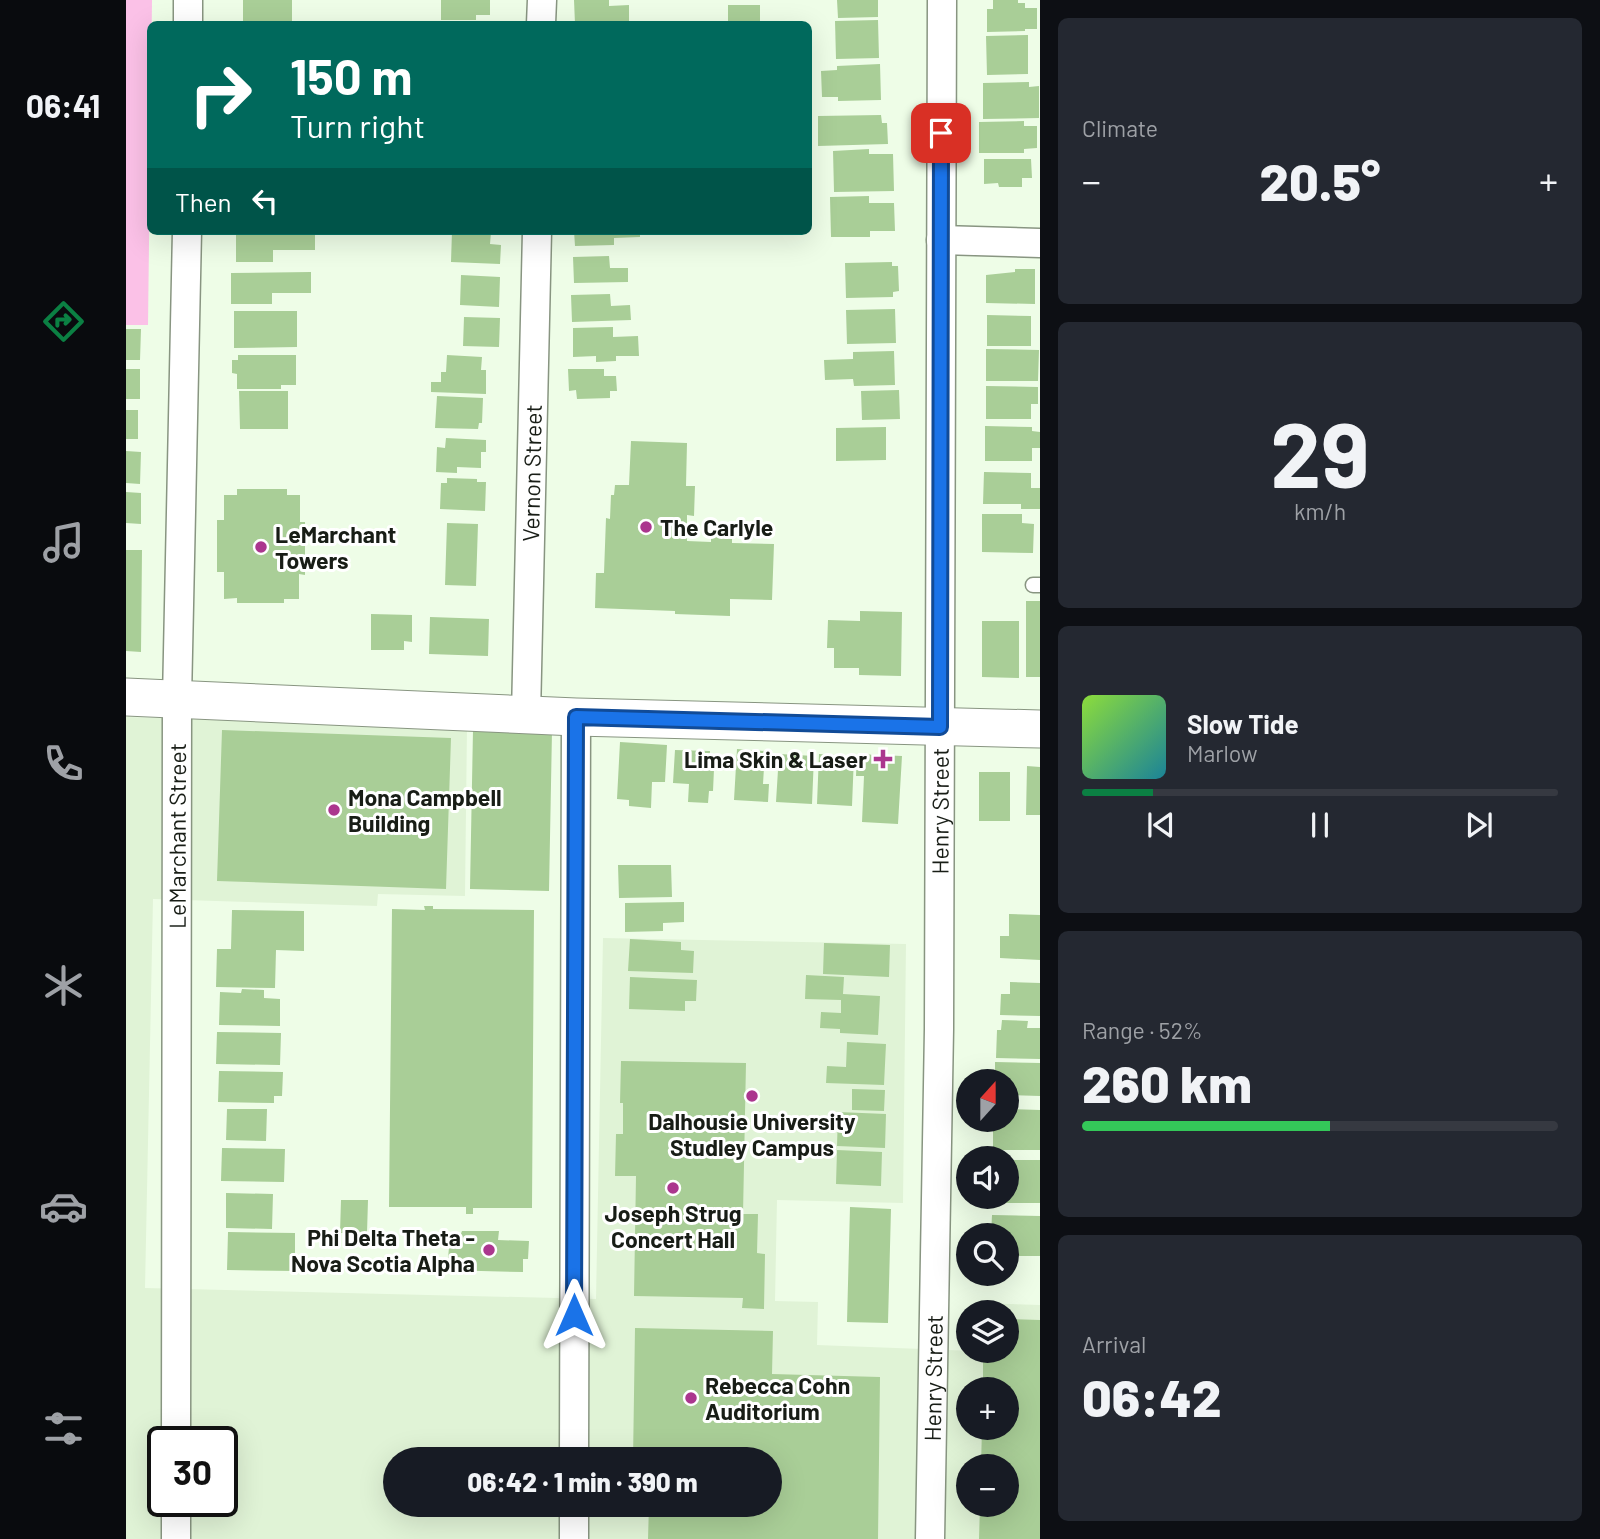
<!DOCTYPE html>
<meta charset="utf-8">
<style>
body{margin:0;font-family:Barlow,sans-serif;background:#242831;color:#f1f3f6;height:100vh;display:flex;flex-direction:column;font-size:26px;white-space:nowrap}
*{box-sizing:border-box;margin:0}
p{font-size:23px;color:#9ea1a6}
.icon{flex:none;width:38px;height:38px;fill:none;stroke:currentColor;stroke-width:2;stroke-linecap:round;stroke-linejoin:round}
.map{position:relative;flex:1;overflow:hidden}
.details{display:flex;flex-direction:column;gap:18px;padding:18px;background:#0d0f14;width:560px}
.details>*{flex:none}
.hud{position:absolute;left:21px;top:21px;width:665px;height:214px;border-radius:10px;box-shadow:0 7px 28px #0002;background:#00695c;color:#fff;overflow:hidden}
.needle{width:46px;rotate:21deg}
.fabs{position:absolute;left:830px;top:1069px;display:grid;gap:14px}
.fabs a{display:grid;place-items:center;width:63px;height:63px;border-radius:50%;background:#171b24;box-shadow:0 7px 28px #0002;font-size:35px}
.speed{position:absolute;left:21px;top:1426px;display:flex;gap:14px;font-size:35px;font-weight:700;text-align:center}
.speed>*{display:grid;place-content:center;width:91px;height:91px;border-radius:50%;background:#171b24;box-shadow:0 7px 28px #0002;line-height:1}
.speed .limit{border:4px solid #111;border-radius:10px;background:#fff;color:#111}
.pin{position:absolute;display:grid;place-items:center;width:60px;height:60px;color:#fff;margin:-30px;border-radius:14px;box-shadow:0 4px 10px #0006}
.me{position:absolute;width:77px;margin:-38px;rotate:0deg;stroke-linejoin:round;filter:drop-shadow(0 0 5px #0008)}
.turn{display:flex;align-items:center;gap:24px;height:147px;padding:0 28px;font-size:32px}
.turn .icon{width:91px;height:91px;stroke-width:2.5}
.turn b{display:block;font-size:49px;line-height:60px}
.then{display:flex;align-items:center;height:66px;padding:0 28px;background:#0003;gap:14px;font-size:26px}
.big{font-size:52px;font-weight:800;line-height:1.1}
.details .tile{flex:1;display:flex;flex-direction:column;justify-content:center;gap:10px;min-width:0;padding:0 24px;border-radius:10px;background:#242831}
.details .dial{align-items:center;gap:0}
.dial b{font-size:91px;line-height:1}
.song{display:flex;align-items:center;gap:21px}
.cover{width:84px;height:84px;border-radius:10px;background:linear-gradient(135deg,hsl(90 70% 55%),hsl(190 70% 35%))}
.played{height:7px;border-radius:4px;background:linear-gradient(90deg,#0b8043 15%,#363941 15%)}
.keys{display:flex;justify-content:space-around;direction:ltr}
.heat{display:flex;justify-content:space-between;align-items:center;font-size:38px;direction:ltr}
.charge{height:10px;border-radius:5px;background:linear-gradient(90deg,#34c759 52%,#363941 0)}
.trip{position:absolute;left:257px;top:1447px;width:399px;height:70px;border-radius:35px;background:#171b24;box-shadow:0 7px 28px #0002;font-weight:800;line-height:70px;text-align:center}
main{display:flex;flex:1;min-height:0}
.tab-bar{display:flex;flex-direction:column;width:126px;justify-content:space-around;align-items:center;background:#090b0e;color:#9ea1a6}
.tab-bar .icon{width:49px;height:49px}
.tab-bar .current{color:#0b8043}
.tab-bar b{font-size:32px;color:#f1f3f6}
.map>svg:first-child{display:block}
.built{fill:#e0f3d6;fill-rule:evenodd}
.green{fill:#fbc1e7}
.building{fill:#a9ce97}
.lines{fill:none;stroke-linecap:round;stroke-linejoin:round}
.service-casing{stroke:#889581;stroke-width:17}
.minor-casing{stroke:#889581;stroke-width:31}
.tertiary-casing{stroke:#889581;stroke-width:39}
.service{stroke:#fff;stroke-width:14}
.minor{stroke:#fff;stroke-width:28}
.tertiary{stroke:#fff;stroke-width:37}
.route-casing{stroke:#114b97;stroke-width:18}
.route{stroke:#1a73e8;stroke-width:12}
.poi-dot{fill:#ab368e;stroke:#fff;stroke-width:2.5}
.labels{text-anchor:middle;dominant-baseline:central;stroke-width:6;stroke-linejoin:round;paint-order:stroke}
.street-label{font-size:23px;fill:#181d16;stroke:#fff}
.poi-label{font-size:23px;font-weight:bold;fill:#181d16;stroke:#fff;text-anchor:start}
</style>
<main>
<nav class="tab-bar">
<b>06:41</b>
<svg class="icon current" aria-label="directions" viewBox="0 0 24 24"><path d="M12 3l9 9-9 9-9-9zM9 14v-3h6M13 9l2 2-2 2"/></svg>
<svg class="icon" aria-label="music" viewBox="0 0 24 24"><path d="M9 18V5l10-2v13"/><circle cx="6" cy="18" r="3"/><circle cx="16" cy="16" r="3"/></svg>
<svg class="icon" aria-label="phone" viewBox="0 0 24 24"><path d="M5 4h4l2 5-3 2q2 4 5 5l2-3 5 2v4C11 20 4 13 5 4z"/></svg>
<svg class="icon" aria-label="climate" viewBox="0 0 24 24"><path d="M12 3v18M4 7l16 10M4 17L20 7"/></svg>
<svg class="icon" aria-label="car" viewBox="0 0 24 24"><path d="M5 17H2v-5l4-1 3-4h7l3 4 3 1v5h-3M9 17h6M6 11h13"/><circle cx="7" cy="17" r="2"/><circle cx="17" cy="17" r="2"/></svg>
<svg class="icon" aria-label="filters" viewBox="0 0 24 24"><path d="M4 7h16M4 17h16"/><circle cx="9" cy="7" r="2"/><circle cx="15" cy="17" r="2"/></svg>
</nav>
<div class="map">
<svg width="914" height="1539" viewBox="0 0 914 1539">
<rect width="100%" height="100%" fill="#eefde7"/>
<path class="built" d="M0,717L341,727L339,896L252,894L251,906L27,899L19,1288L470,1299L477,938L780,944L777,1203L651,1200L649,1301L692,1302L691,1345L848,1351H880V1312H850V1303L914,1305V1539H0ZM842,1390H880V1428H842ZM37,1442H96V1502H37ZM270,1460H644V1505H270ZM842,1466H880V1505H842Z"/>
<path class="green" d="M0,0H26L22,325H0Z"/>
<path class="building" d="M117,0H166V24H117Z
M315,0H364V15H350V20H315Z
M448,0H483V6L503,5V22L449,24Z
M711,0H752V17L712,18Z
M867,0H892V3H899V8H911V29H899V31L861,32V9H867Z
M602,5H634V24H602Z
M752,20L753,58L710,59L709,21Z
M902,35V74L861,75L860,36Z
M754,64L755,100L712,101V97H696L695,71L711,70V66Z
M903,82V87L913,86V118L857,119V83Z
M755,115L756,123H761L762,144L692,146V116Z
M898,121V126H911V148L898,149V153H853V122Z
M743,149V154H767L768,191L708,192L707,151Z
M858,159H905L906,178H896V187H873L872,183L858,184Z
M743,196V203H768L769,231H744V237H705L704,197Z
M110,231H169L170,235H189V250H147V262H110Z
M326,231L365,232L364,244L375,245L374,264L325,262Z
M448,231H514V237L488,238V245L449,246Z
M483,256L484,268H502V282L448,283L447,257Z
M766,262V266H772L773,291L767,292V297L720,298L719,263Z
M889,269H909V304L860,303V275L889,272Z
M185,272V293H146V304H105V273Z
M335,275L374,277L373,307L334,305Z
M484,294L485,306L504,305L505,320L446,322L445,295Z
M769,309L770,343L721,344L720,310Z
M108,311H171V347L108,348Z
M861,315L905,316V346H861Z
M338,317L374,318L373,347L337,346Z
M487,327V337L512,336L513,356H490V361L470,362V356L447,357V328Z
M0,329H15L14,360H0Z
M860,349L913,350L912,381H860Z
M768,351L769,385L728,386L727,379L699,380L698,360L727,359V352Z
M112,355H170V385H155V389H111V374L106,373V360H112Z
M321,355L356,357L355,370H360V394L305,392V382H315V372H320Z
M0,369H14V399H0Z
M442,369H478V376H490L491,391H484V398L451,399L450,390L443,391Z
M860,386L912,387V404H905V419H860Z
M773,390L774,419L736,420L735,391Z
M113,391H162V429H114Z
M311,396L357,398L356,423H353L352,429L309,428Z
M0,410H12V439H0Z
M859,426L906,427V431L914,432V448H906V461H859Z
M760,427V460L710,461V428Z
M320,438L360,440V452H355V468L331,467V473L310,472L311,447L319,448Z
M505,441L561,443L560,486H569L568,516L561,515V541L585,542V535L606,536V543L648,544L646,600L604,599V616L549,614V611L469,608L470,573H478L480,518L484,519L485,495H488L489,485H503Z
M0,451L15,452L14,484L0,483Z
M858,472L905,473V488H914V509H895V504H857Z
M321,478L351,479V482H360L359,511L314,509L315,483H321Z
M111,489H161V495H174V522H179V575L173,574V599H158V603H111V598L98,599V572H91V520H98V495H111Z
M0,492L15,493V524L0,523Z
M856,514H896V523L908,524L907,553L856,552Z
M321,523L352,524L350,586L319,585Z
M0,550H16L15,652L0,651Z
M900,601H914V677H900Z
M734,611L776,612L775,676L733,675V668H708V648H701L702,620L734,621Z
M245,614L286,615V642L278,641V650H245Z
M304,617L363,619L362,656L303,654Z
M856,621H893V678L856,677Z
M96,730L325,738L320,889L91,881Z
M347,730L426,731L423,891L344,889Z
M494,742L541,745L539,782H526L525,808L503,806V800L491,799Z
M611,749L639,751L637,784H643L642,802L608,800Z
M549,750L584,751L583,769H588L587,791H583L582,803L562,802L563,784L547,783Z
M653,754L688,756L686,804L650,802Z
M693,754L728,756L726,806L691,804Z
M731,754L776,756L772,824L736,822L738,776H730Z
M901,766L914,767V815H900Z
M853,772H884V821H853Z
M492,865H545L546,897L493,898Z
M558,902V922L537,923V931L499,932V903Z
M298,906H307V909L408,910L406,1208H347V1214H340V1207H263L266,909L299,910Z
M106,910L178,911V951L150,950L149,988L90,987L91,949H105Z
M883,914L914,915V960L874,958V936H883Z
M504,939L555,942V950L568,951L567,973L502,971Z
M698,943L764,945L763,977L697,974Z
M680,975L718,977L717,994L754,996L752,1035L714,1033V1029L694,1028L695,1012L715,1013V1000L679,999Z
M504,977L571,980L570,1001H559V1011L503,1009Z
M884,982L914,983V1016L874,1015L875,994H884Z
M116,989L138,990V998L154,999V1026L93,1025L94,992L115,993Z
M876,1020L902,1021L901,1028H914V1059L870,1058L871,1030H875Z
M91,1032L155,1033L154,1065L90,1064Z
M721,1042L760,1044L758,1085L700,1083L701,1066L720,1067Z
M495,1061L620,1063L617,1214H632L631,1253L639,1254L638,1309L616,1308L617,1298L508,1296L510,1176H489L490,1134H497V1103H494Z
M869,1062L914,1063V1096L880,1095V1082H869Z
M93,1071L157,1072L156,1096H148V1103L92,1102Z
M726,1089L759,1090L758,1111L726,1110Z
M101,1109H141L140,1141L100,1140Z
M880,1109L914,1110V1150H867V1124H871V1120H880Z
M712,1112L760,1114L759,1148L711,1146Z
M96,1148L159,1149L158,1182L95,1181Z
M711,1150L756,1152L755,1186L710,1184Z
M880,1160H914V1203H866V1197H880Z
M100,1193L147,1194L146,1229L100,1228Z
M215,1200H242L241,1233H214Z
M724,1207L765,1209L762,1323L721,1322Z
M866,1215L914,1216V1256H880V1236H865Z
M336,1231H373L372,1240L403,1241L402,1259H397V1272L317,1270V1258L322,1259L324,1235L334,1236Z
M102,1232L169,1233V1271L101,1270Z
M880,1319L914,1320V1539H853L854,1505H880V1466H855L856,1428H880V1390H857V1351H880Z
M509,1328L647,1331L646,1374L754,1377L752,1539H522L523,1505H644V1460H507Z"/>
<g class="lines">
<defs>
<path id="service" d="M907,585H914"/>
<g id="minor">
<path d="M62,24V0"/>
<path d="M415,24L416,0"/>
<path d="M815,240L914,243"/>
<path id="s1" d="M400,715L411,231"/>
<path id="s2" d="M50,1442L51,699L61,231"/>
<path d="M448,1460L450,717"/>
<path d="M50,1539V1502"/>
<path d="M448,1539V1505"/>
<path id="s3" d="M804,1539L813,1029L816,0"/>
</g>
<path id="tertiary" d="M0,697L450,717L914,729"/>
</defs>
<use href="#service" class="service-casing"/>
<use href="#minor" class="minor-casing"/>
<use href="#tertiary" class="tertiary-casing"/>
<use href="#service" class="service"/>
<use href="#minor" class="minor"/>
<use href="#tertiary" class="tertiary"/>
</g>
<g class="lines">
<defs>
<path id="route" d="M448,1315L450,717L814,727L815,133"/>
</defs>
<use href="#route" class="route-casing"/>
<use href="#route" class="route"/>
</g>
<g class="poi-dot">
<circle cx="520" cy="527" r="7"/>
<circle cx="135" cy="547" r="7"/>
<path d="M753.5 748.5h7v7h7v7h-7v7h-7v-7h-7v-7h7z"/>
<circle cx="208" cy="810" r="7"/>
<circle cx="626" cy="1096" r="7"/>
<circle cx="547" cy="1188" r="7"/>
<circle cx="363" cy="1250" r="7"/>
<circle cx="565" cy="1398" r="7"/>
</g>
<g class="labels">
<g class="street-label">
<text stroke="none"><textPath href="#s1" startOffset="242">Vernon Street</textPath></text>
<text stroke="none"><textPath href="#s3" startOffset="728">Henry Street</textPath></text>
<text stroke="none"><textPath href="#s2" startOffset="606">LeMarchant Street</textPath></text>
<text stroke="none"><textPath href="#s3" startOffset="161">Henry Street</textPath></text>
</g>
<g class="poi-label">
<text x="534" y="527">The Carlyle</text>
<text x="149" y="534">LeMarchant<tspan x="149" dy="26">Towers</tspan></text>
<text x="741" y="759" text-anchor="end">Lima Skin &amp; Laser</text>
<text x="222" y="797">Mona Campbell<tspan x="222" dy="26">Building</tspan></text>
<text x="626" y="1121" text-anchor="middle">Dalhousie University<tspan x="626" dy="26">Studley Campus</tspan></text>
<text x="547" y="1213" text-anchor="middle">Joseph Strug<tspan x="547" dy="26">Concert Hall</tspan></text>
<text x="349" y="1237" text-anchor="end">Phi Delta Theta -<tspan x="349" dy="26">Nova Scotia Alpha</tspan></text>
<text x="579" y="1385">Rebecca Cohn<tspan x="579" dy="26">Auditorium</tspan></text>
</g>
</g>
</svg>
<div class="fabs">
<a><svg class="needle" viewBox="-14 -14 28 28"><path d="M0-13l5 13h-10z" fill="#e53935"/><path d="M0 13l5-13h-10z" fill="#9ea1a6"/></svg></a>
<a><svg class="icon" aria-label="sound" viewBox="0 0 24 24"><path d="M4 9h4l5-4v14l-5-4H4zM17 9q2 3 0 6"/></svg></a>
<a><svg class="icon" aria-label="search" viewBox="0 0 24 24"><circle cx="10" cy="10" r="6"/><path d="M15 15l6 6"/></svg></a>
<a><svg class="icon" aria-label="layers" viewBox="0 0 24 24"><path d="M12 4l9 5-9 5-9-5zM3 14l9 5 9-5"/></svg></a>
<a>+</a>
<a>−</a>
</div>
<div class="speed"><div class="limit">30</div></div>
<div class="pin" style="left:815px;top:133px;background:#d93025"><svg class="icon" aria-label="arrive" viewBox="0 0 24 24"><path d="M6 21V4h12l-3 4 3 4H6"/></svg></div>
<svg class="me" style="left:448px;top:1315px" viewBox="-20 -20 40 40"><path d="M0-17L14 15 0 8-14 15z" fill="#1a73e8" stroke="#fff" stroke-width="4"/></svg>
<div class="trip">06:42 · 1 min · 390 m</div>
<div class="hud">
<div class="turn"><svg class="icon" aria-label="right" viewBox="0 0 24 24"><path d="M7 20v-9h11M14 6l5 5-5 5"/></svg><div><b>150 m</b>Turn right</div></div>
<div class="then">Then<svg class="icon" aria-label="left" viewBox="0 0 24 24"><path d="M17 20v-9H6M10 6l-5 5 5 5"/></svg></div>
</div>
</div>
<section class="details">
<div class="tile"><p>Climate</p>
<div class="heat"><a>−</a><b class="big">20.5°</b><a>+</a></div>
</div>
<div class="tile dial"><b>29</b><p>km/h</p></div>
<div class="tile">
<div class="song"><i class="cover"></i><div><b>Slow Tide</b><p>Marlow</p></div></div>
<div class="played"></div>
<div class="keys"><svg class="icon" aria-label="previous" viewBox="0 0 24 24"><path d="M18 5L8 12l10 7zM5 5v14"/></svg><svg class="icon" aria-label="pause" viewBox="0 0 24 24"><path d="M8 5v14M16 5v14"/></svg><svg class="icon" aria-label="next" viewBox="0 0 24 24"><path d="M6 5l10 7-10 7zM19 5v14"/></svg></div>
</div>
<div class="tile"><p>Range · 52%</p><b class="big">260 km</b><div class="charge"></div></div>
<div class="tile"><p>Arrival</p><b class="big">06:42</b></div>
</section>
</main>
